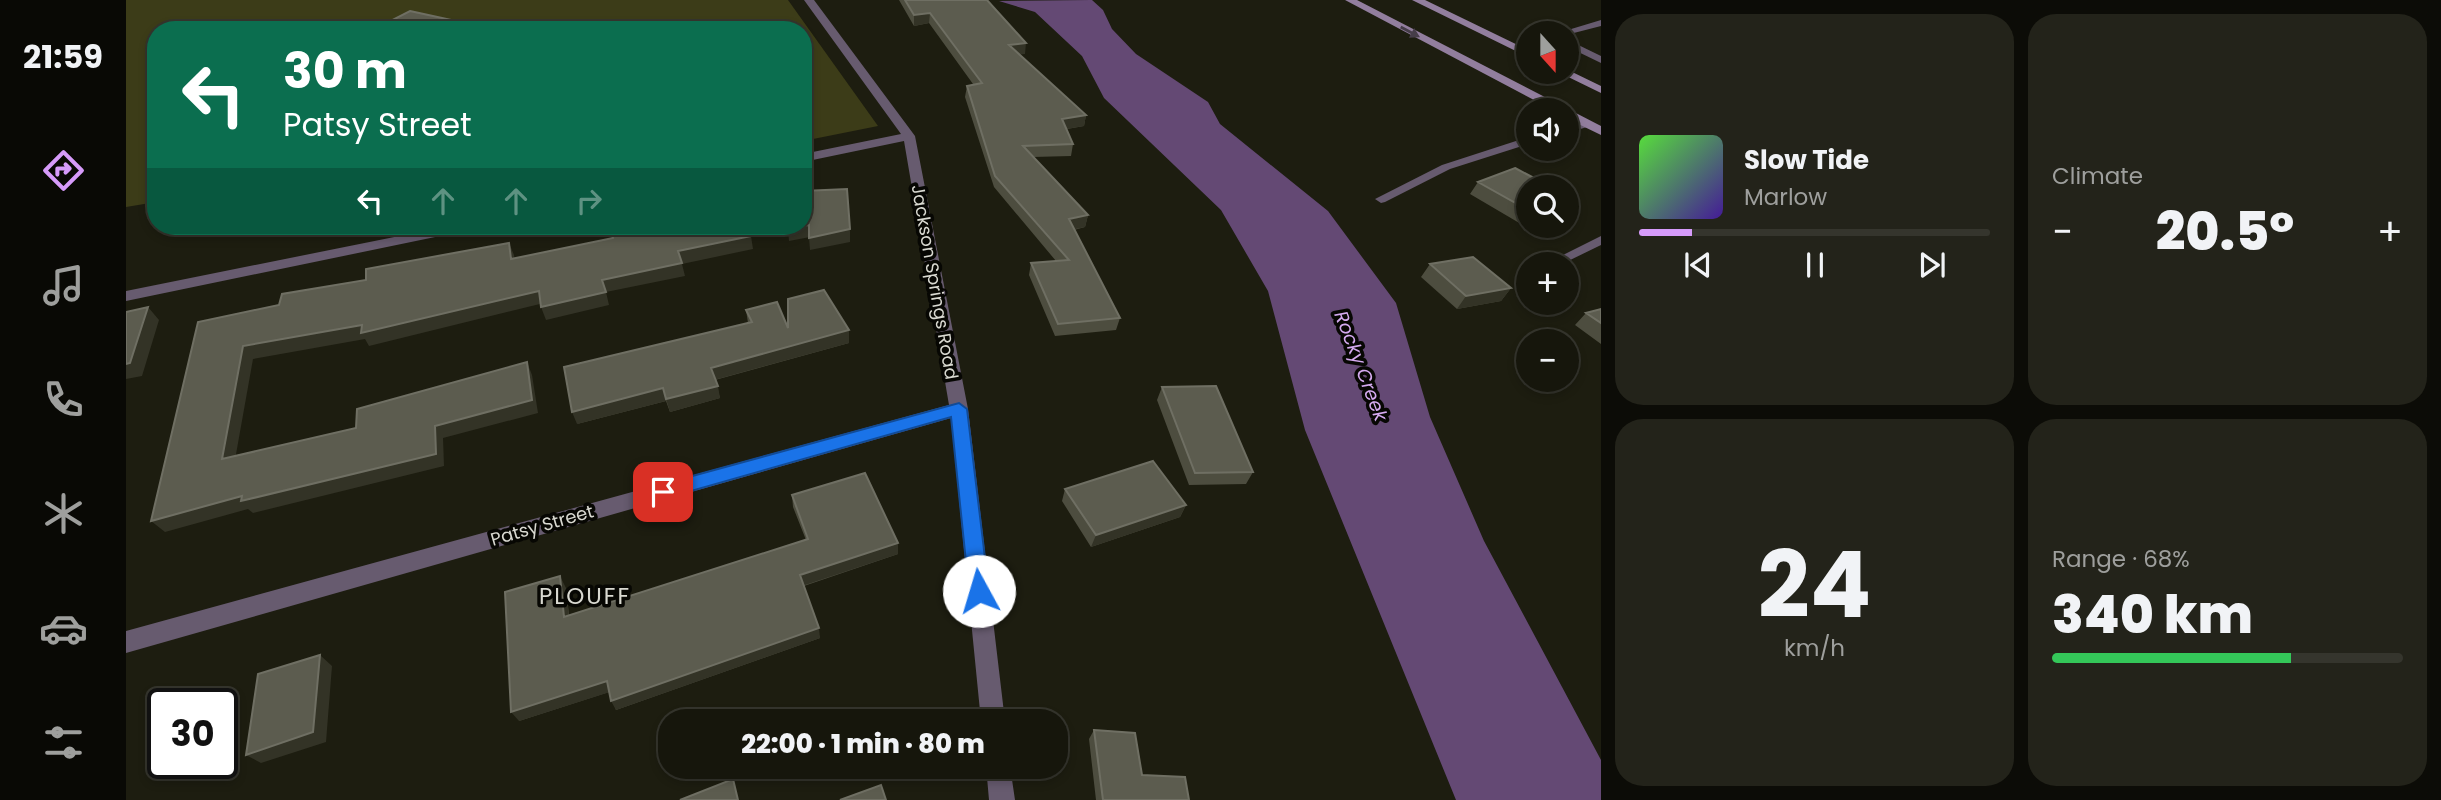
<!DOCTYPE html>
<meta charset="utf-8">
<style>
body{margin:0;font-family:Poppins,sans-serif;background:#23231a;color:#f1f3f6;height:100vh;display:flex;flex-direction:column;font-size:26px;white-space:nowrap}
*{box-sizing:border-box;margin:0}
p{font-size:23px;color:#9e9f9d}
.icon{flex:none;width:38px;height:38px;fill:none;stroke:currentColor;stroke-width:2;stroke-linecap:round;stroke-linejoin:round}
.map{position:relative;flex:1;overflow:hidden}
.panel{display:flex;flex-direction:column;gap:14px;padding:14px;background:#0c0c07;width:840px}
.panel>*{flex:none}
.top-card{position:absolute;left:21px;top:21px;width:665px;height:214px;border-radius:28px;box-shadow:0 4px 10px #0003,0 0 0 2px #35352d;background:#0b6e4f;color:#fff;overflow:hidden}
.needle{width:46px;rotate:159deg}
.fabs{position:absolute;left:1390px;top:21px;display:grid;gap:14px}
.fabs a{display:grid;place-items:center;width:63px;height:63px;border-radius:50%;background:#16160c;box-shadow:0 4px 10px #0003,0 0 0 2px #35352d;font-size:35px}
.speed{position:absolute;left:21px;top:688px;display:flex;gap:14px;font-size:35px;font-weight:700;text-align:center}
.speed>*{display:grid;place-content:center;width:91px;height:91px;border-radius:50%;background:#16160c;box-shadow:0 4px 10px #0003,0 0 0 2px #35352d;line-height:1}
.speed .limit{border:4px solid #111;border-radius:10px;background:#fff;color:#111}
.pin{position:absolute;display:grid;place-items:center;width:60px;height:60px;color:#fff;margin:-30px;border-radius:14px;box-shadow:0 4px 10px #0006}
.me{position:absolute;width:77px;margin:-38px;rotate:354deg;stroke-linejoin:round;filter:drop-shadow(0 0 5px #0008)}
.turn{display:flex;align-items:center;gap:24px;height:147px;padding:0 21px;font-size:32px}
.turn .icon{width:91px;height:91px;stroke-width:2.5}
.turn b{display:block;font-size:49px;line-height:60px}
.lanes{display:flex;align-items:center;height:66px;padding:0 21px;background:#0003;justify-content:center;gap:35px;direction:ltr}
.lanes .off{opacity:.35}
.big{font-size:52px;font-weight:800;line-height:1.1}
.panel .widget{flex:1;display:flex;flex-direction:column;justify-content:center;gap:10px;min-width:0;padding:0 24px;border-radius:28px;background:#23231a}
.panel .dial{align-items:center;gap:0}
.dial b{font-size:91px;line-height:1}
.song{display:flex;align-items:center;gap:21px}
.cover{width:84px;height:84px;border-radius:10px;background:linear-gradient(135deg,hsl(110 70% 55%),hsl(260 70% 35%))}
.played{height:7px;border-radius:4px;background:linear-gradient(90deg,#d69bfa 15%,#35352d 15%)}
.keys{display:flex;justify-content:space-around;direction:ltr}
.heat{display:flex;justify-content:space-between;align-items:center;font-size:38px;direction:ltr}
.charge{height:10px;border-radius:5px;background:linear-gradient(90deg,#34c759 68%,#35352d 0)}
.panel .tiles{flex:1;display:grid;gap:14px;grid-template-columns:repeat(2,1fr)}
.trip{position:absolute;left:532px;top:709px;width:410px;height:70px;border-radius:28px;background:#16160c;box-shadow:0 4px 10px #0003,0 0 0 2px #35352d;font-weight:800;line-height:70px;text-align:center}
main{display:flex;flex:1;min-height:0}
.menu{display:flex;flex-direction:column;width:126px;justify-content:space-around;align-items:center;background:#090905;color:#9e9f9d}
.menu .icon{width:49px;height:49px}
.menu .current{color:#d69bfa}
.menu b{font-size:32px;color:#f1f3f6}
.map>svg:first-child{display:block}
.green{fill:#3c3c18}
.water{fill:#644974}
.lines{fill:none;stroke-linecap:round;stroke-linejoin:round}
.service{fill:#675b6f;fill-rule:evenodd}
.minor{fill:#675b6f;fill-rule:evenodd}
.secondary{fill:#927e9e;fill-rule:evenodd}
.wall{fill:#4d4d3f}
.shaded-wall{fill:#333326}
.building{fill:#5c5c4f;stroke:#6f6f63;stroke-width:2}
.oneway{fill:#463d49}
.route{fill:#1a73e8;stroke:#114b97;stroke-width:2}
.labels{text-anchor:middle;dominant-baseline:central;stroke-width:7;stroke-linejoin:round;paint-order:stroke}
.street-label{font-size:18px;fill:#d9d9d1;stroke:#070703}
.water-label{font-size:19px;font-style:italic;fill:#d5aaf0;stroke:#070703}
.near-neighbourhood-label{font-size:23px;letter-spacing:2px;fill:#d9d9d1;stroke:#070703}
</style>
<main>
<nav class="menu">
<b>21:59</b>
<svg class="icon current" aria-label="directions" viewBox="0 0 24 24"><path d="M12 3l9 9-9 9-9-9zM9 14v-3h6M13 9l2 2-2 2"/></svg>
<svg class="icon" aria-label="music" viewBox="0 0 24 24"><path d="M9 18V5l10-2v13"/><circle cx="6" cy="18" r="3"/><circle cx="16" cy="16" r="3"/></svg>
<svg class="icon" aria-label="phone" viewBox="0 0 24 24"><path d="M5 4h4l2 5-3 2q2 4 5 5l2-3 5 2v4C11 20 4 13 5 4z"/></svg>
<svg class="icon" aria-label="climate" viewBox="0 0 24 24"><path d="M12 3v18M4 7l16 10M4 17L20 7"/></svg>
<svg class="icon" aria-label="car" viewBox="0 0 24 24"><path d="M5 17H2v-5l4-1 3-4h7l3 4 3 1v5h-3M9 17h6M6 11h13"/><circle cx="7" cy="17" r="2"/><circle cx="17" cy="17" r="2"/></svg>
<svg class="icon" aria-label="filters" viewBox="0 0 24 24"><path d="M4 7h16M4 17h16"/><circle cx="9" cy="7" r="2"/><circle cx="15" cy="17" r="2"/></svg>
</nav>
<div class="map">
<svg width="1475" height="800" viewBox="0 0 1475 800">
<rect width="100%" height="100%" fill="#1d1d10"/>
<path class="green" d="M0,0H662L752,126L677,141V30H30V202L0,207Z"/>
<path class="water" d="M966,0L977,10L986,29L1010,54L1082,102L1094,124L1202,211L1270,303L1304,417L1358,541L1475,760V800H1330L1179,430L1142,291L1095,210L978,98L956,56L909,12L873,1Z"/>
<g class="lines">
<path class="service" d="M1461,121L1466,124L1465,126L1440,133V127Z
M1402,137V144L1324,169L1259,202L1255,203L1249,199L1316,165Z
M1475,236V245L1436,264H1419Z"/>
<path class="minor" d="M678,0H688L789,136L842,409L879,721H855L825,418L0,653V631L823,405L778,141L677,162V154L775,134Z
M1475,20V26L1440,35L1432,33Z
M1440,39L1475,56V63L1440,46Z
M323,226H350L343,230L0,301V291Z
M860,766H884L889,800H863Z"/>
<path class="secondary" d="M1219,0H1231L1475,126V135L1440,118V110H1427Z
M1286,0H1299L1402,50V57Z
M1440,69L1475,86V93L1432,72H1440Z"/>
</g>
<path class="wall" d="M773,0H861L899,54H893L960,115L958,126L941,129L947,144L945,156L907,157L962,215L959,227L948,230L994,318L990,330L929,336L903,275L905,263L930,261L868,187L839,97L841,86L847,84L803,23L788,26Z
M1352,182L1402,187V221L1395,224L1344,194Z
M1304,264L1385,288L1375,301L1331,309L1295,277Z
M1475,309V344L1449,325L1460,313Z
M620,310L662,328L723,343L589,380L594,398L544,412L540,401L451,424L622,323Z
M1036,387L1127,472L1120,484L1063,485L1031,400Z
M939,489L1060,505L1054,517L965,547L936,501Z
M666,495L772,554L678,586L694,638L490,710L483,692L393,721L440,588L443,615L680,540L667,507Z
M968,730L1016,775L1063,800H970L963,739Z"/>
<path class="shaded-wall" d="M804,13L803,23L788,26V15Z
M900,43L899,54L881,56L883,45Z
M960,115L958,126L934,130L936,119Z
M962,215L959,227L940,231L943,219Z
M1402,215V221L1395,224Z
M683,225L684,237L663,241L662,229Z
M724,229V242L684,250L683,238Z
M625,236L627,249L556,264L559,276L480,292L483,305L420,320L415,307L476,280L552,251Z
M383,243L388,255L390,271L385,259Z
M1385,288L1375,301L1331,309L1340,296Z
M413,291L418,303L243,346L239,339L127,359L107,471L96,459L117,346Z
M22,307L33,320L16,376L0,379V364Z
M723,330V343L588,380L585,368Z
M401,362L406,375L412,413L317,438L318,466L127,513L122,509L39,532L25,521L116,496L309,426Z
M592,386L594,398L544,412L540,399Z
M537,388L540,401L451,424L446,412Z
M1060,505L1054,517L965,547L970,535Z
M772,543V554L676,586L674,575Z
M434,576L440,588L444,627L438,617Z
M693,628L694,638L490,710L485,701Z
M194,655L206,666L200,742L135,763L120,755Z
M481,681L487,691L393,721L385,712Z"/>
<path class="building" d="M779,0H861L900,43L883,45L960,115L936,119L947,144L897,146L962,215L943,219L994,318L932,324L905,263L943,260L869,176L841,86L856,83L804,13L788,15Z
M284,11L371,30H247Z
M1389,168L1425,187H1402V210L1352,182Z
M721,189L724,229L683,238V225L677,226V191Z
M484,226H621L625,236L552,251L556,263L476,280L480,292L415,307L413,291L235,333L236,325L117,346L96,459L230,428L231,409L401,362L406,400L309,426L310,454L115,501L116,496L25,521L72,322L153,305L156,294L240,280V269L383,243L385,259L487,238Z
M662,226H677L662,229Z
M1347,257L1385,288L1340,296L1304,264Z
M698,290L723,330L585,368L592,386L540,399L537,388L446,412L438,367L626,322L620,310L651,302L662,328V299Z
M22,307L4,363L0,364V312Z
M1475,309V323L1460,313Z
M1090,386L1127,472L1069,473L1036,387Z
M1027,461L1060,505L970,535L939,489Z
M739,473L772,543L674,575L693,628L485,701L481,681L385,712L379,592L434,576L438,617L682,539L666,495Z
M194,655L187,732L120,755L132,674Z
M968,730L1009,733L1016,775L1059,777L1063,800H977Z
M607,779L612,800H554Z
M755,785L760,800H714Z"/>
<defs><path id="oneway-solid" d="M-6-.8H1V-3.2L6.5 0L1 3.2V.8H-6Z" transform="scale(1.75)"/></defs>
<use class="oneway" href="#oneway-solid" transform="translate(1284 32) rotate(28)"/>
<path class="route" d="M833,403L841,409L863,591L860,597L853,600L846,597L843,591L825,417L537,499L531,497L528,492L531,486L537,484Z"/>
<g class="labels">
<g class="street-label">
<text transform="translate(809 282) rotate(80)">Jackson Springs Road</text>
<text transform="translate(416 525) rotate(-16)">Patsy Street</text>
</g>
<g class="water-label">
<text transform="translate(1235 366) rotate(69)">Rocky Creek</text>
</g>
<g class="near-neighbourhood-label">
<text x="459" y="596">PLOUFF</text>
</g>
</g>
</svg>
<div class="fabs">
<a><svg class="needle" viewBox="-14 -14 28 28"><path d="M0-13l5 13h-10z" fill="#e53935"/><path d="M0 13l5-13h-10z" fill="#9e9f9d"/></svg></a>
<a><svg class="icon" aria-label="sound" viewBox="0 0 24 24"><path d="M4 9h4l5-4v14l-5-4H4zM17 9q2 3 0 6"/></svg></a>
<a><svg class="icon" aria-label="search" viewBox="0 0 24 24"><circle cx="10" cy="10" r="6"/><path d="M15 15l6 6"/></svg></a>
<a>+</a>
<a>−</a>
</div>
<div class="speed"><div class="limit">30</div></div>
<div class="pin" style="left:537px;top:492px;background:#d93025"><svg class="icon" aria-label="arrive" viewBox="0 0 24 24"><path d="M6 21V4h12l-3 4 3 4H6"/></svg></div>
<svg class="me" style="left:853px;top:591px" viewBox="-20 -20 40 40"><circle r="19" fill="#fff"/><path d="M0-13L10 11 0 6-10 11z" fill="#1a73e8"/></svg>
<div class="trip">22:00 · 1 min · 80 m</div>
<div class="top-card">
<div class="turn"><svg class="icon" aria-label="left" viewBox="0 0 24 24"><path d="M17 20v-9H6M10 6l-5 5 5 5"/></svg><div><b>30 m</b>Patsy Street</div></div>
<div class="lanes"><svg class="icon" aria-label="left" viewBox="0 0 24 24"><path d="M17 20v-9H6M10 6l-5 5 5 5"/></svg><svg class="icon off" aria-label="ahead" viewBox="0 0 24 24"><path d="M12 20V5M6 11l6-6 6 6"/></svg><svg class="icon off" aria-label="ahead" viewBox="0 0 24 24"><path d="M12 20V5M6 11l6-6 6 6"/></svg><svg class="icon off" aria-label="right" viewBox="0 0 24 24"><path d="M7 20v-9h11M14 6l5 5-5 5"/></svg></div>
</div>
</div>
<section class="panel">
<div class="tiles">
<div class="widget">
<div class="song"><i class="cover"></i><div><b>Slow Tide</b><p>Marlow</p></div></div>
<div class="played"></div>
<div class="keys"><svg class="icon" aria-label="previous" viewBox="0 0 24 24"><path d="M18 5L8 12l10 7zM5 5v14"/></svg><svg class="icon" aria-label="pause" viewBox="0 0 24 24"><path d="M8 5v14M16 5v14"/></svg><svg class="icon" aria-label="next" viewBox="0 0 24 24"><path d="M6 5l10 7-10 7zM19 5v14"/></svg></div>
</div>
<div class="widget"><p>Climate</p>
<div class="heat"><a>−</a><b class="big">20.5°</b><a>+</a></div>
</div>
<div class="widget dial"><b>24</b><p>km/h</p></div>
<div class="widget"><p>Range · 68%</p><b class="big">340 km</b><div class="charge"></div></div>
</div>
</section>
</main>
